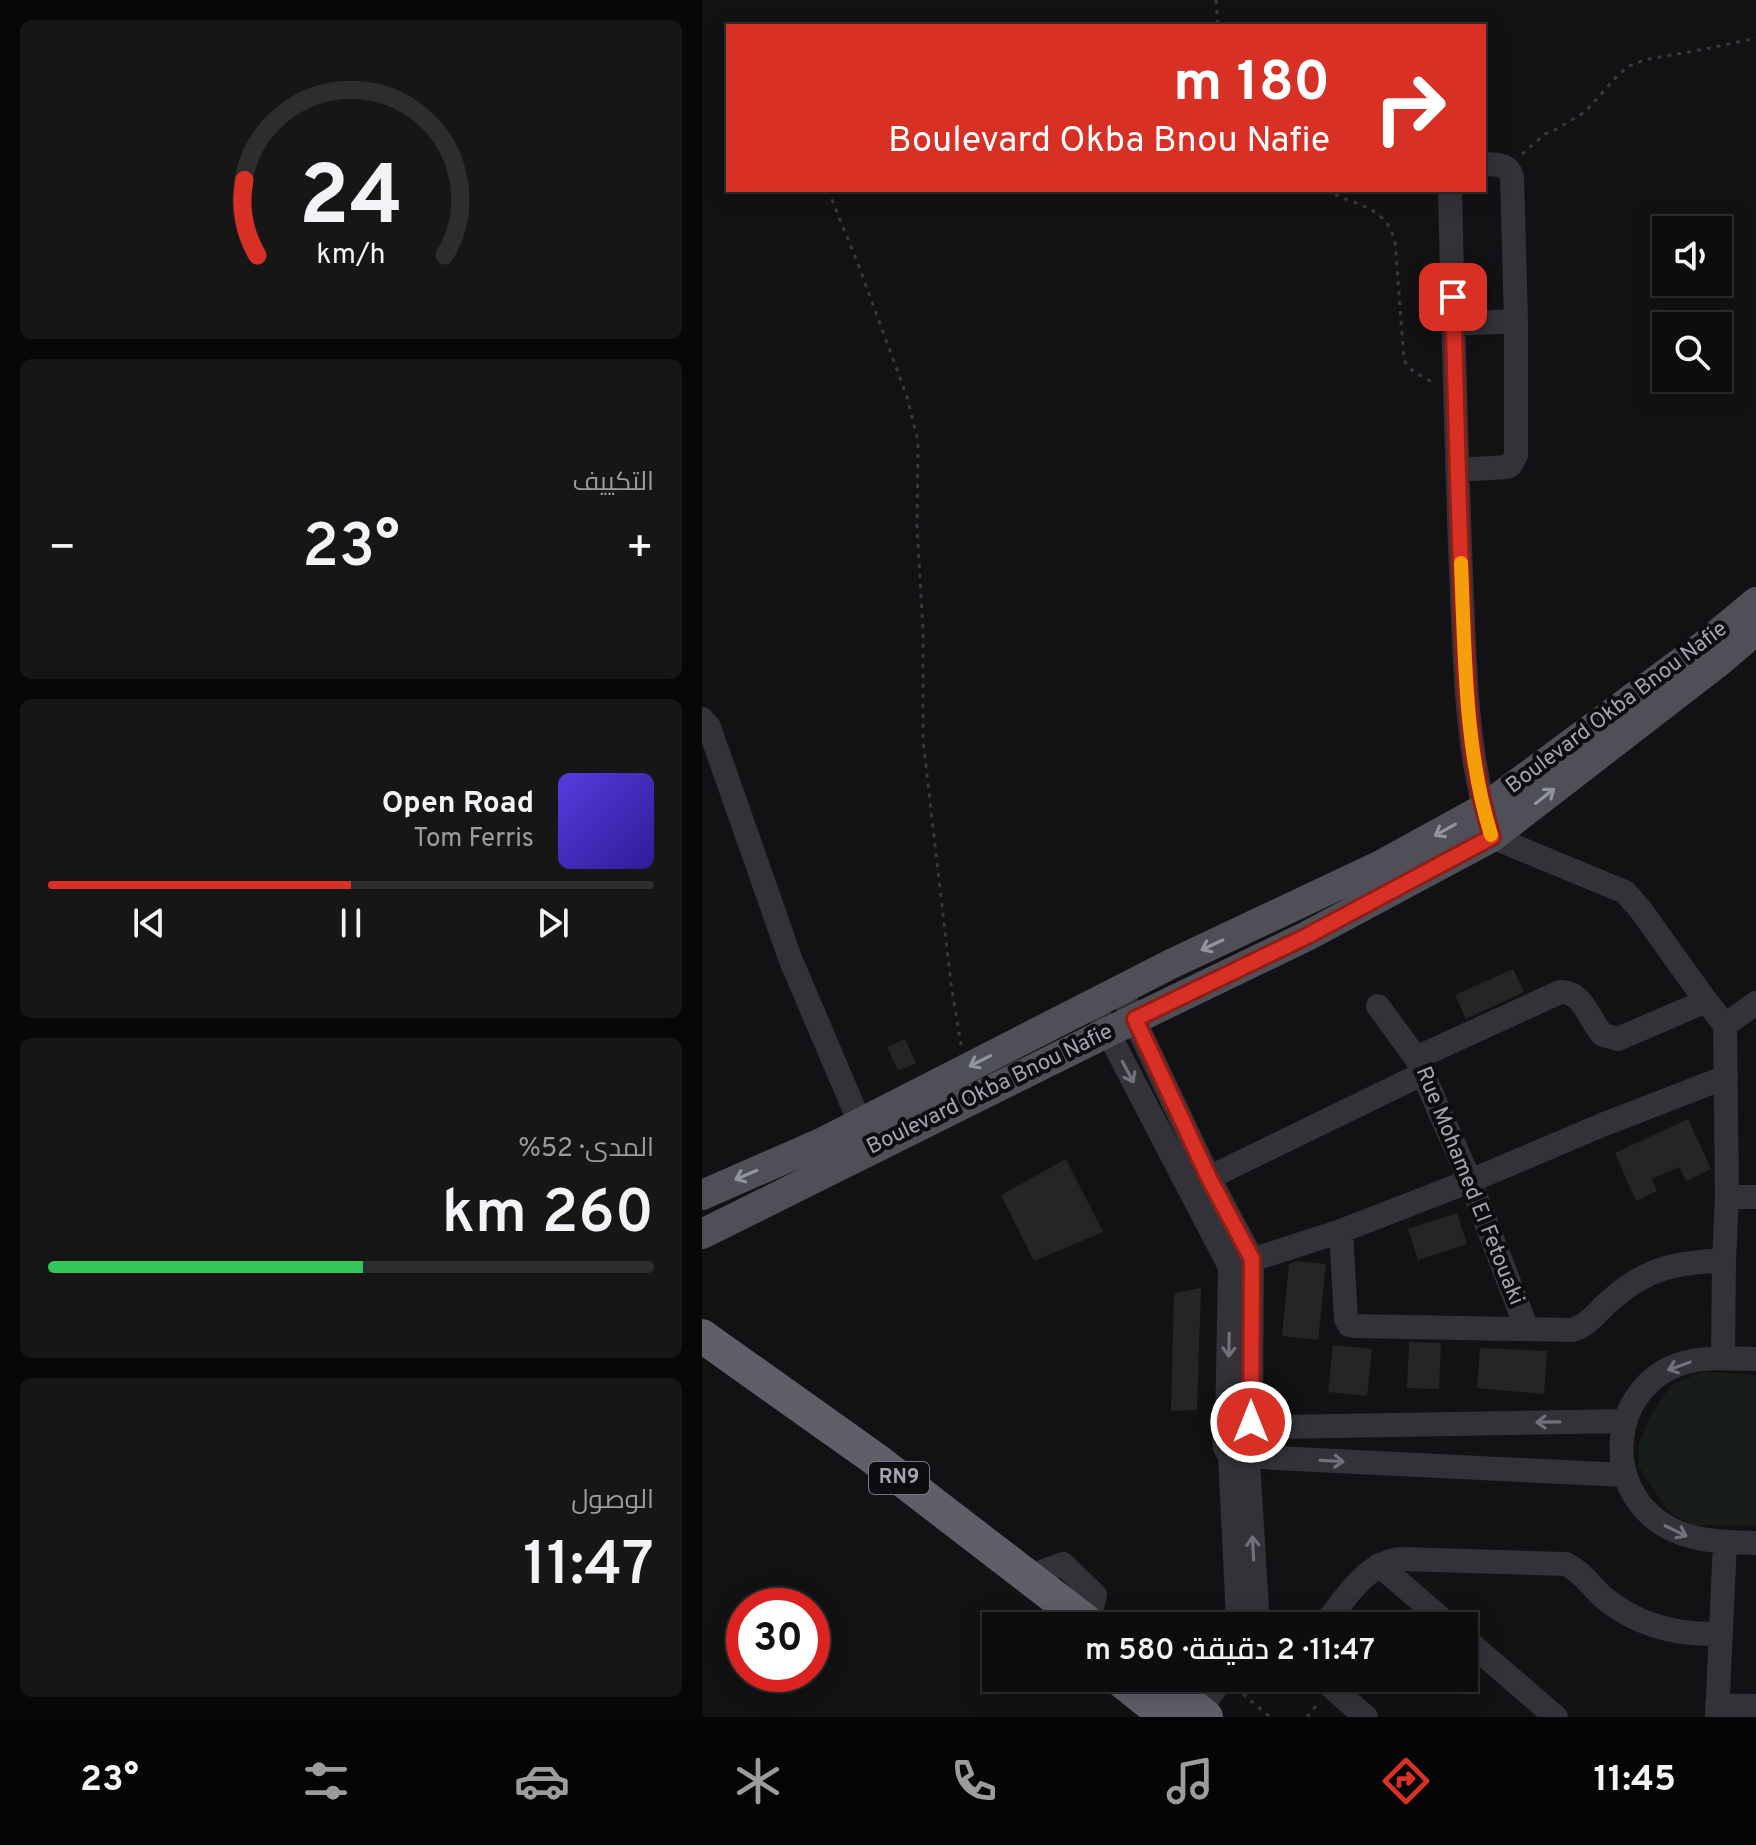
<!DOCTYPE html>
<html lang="ar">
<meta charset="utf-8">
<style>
body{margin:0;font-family:Overpass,Cairo,sans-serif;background:#171617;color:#f1f3f6;direction:rtl;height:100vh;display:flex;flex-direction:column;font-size:30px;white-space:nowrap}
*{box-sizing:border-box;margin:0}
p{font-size:26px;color:#9b9c9e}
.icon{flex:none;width:44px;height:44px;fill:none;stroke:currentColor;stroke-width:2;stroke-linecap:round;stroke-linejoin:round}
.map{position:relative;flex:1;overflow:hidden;direction:ltr}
.side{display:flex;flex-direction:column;gap:20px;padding:20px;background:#080708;width:702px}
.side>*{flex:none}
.hud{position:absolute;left:24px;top:24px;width:760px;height:168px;border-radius:0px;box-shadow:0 4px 20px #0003,0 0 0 2px #2e2d2e;direction:rtl;background:#d93025;color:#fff;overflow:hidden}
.buttons{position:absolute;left:950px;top:216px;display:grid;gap:16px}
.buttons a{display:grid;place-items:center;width:80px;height:80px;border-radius:0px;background:#0e0d0e;box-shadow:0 4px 20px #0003,0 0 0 2px #2e2d2e;font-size:40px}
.speed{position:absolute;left:24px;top:1588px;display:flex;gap:16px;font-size:40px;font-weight:700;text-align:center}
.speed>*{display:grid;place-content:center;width:104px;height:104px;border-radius:50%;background:#0e0d0e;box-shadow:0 4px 20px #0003,0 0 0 2px #2e2d2e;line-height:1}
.speed .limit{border:12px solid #d22;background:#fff;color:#111}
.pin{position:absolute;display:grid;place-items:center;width:68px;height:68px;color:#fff;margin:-34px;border-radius:16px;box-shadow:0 4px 12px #0006}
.me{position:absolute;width:88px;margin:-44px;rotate:0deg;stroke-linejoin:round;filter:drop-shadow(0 0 6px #0008)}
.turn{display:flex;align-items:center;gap:28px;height:168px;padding:0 24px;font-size:36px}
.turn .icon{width:104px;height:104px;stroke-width:2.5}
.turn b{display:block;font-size:56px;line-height:68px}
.big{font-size:60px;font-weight:600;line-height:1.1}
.side .card{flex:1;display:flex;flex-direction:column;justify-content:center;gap:12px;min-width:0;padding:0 28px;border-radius:12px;background:#171617}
.side .dial{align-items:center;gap:0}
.dial svg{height:208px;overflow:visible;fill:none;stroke:#2e2d2e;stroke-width:7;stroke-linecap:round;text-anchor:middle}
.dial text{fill:#f1f3f6;stroke:none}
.song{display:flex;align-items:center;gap:24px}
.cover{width:96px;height:96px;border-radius:12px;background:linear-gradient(135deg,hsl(250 70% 55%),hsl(250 70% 35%))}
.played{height:8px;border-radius:4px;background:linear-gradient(90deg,#d93025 50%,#2e2d2e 50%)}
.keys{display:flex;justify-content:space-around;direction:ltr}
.heat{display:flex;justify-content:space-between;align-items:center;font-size:44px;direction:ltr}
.charge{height:12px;border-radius:6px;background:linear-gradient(90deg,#34c759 52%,#2e2d2e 0)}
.trip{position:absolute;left:280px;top:1612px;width:496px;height:80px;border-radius:0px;background:#0e0d0e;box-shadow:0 4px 20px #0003,0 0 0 2px #2e2d2e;font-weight:600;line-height:80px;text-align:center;direction:rtl}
.dock{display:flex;height:128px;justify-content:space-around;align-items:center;background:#060506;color:#9b9c9e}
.dock .icon{width:56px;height:56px}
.dock .current{color:#d93025}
.dock b{font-size:36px;color:#f1f3f6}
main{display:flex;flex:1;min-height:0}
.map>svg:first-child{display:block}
.green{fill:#171e19}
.building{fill:#252427}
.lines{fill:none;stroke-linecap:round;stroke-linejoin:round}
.path{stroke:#38393f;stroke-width:3;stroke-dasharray:4 6;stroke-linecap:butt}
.minor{stroke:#323238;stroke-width:24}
.major{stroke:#4e4f57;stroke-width:30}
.highway{stroke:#5e5f69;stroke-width:34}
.oneway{stroke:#9194a1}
.oneway2{stroke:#70717c}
.route-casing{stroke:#8d1f18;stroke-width:20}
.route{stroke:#d93025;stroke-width:14}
.slow{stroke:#f59e0b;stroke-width:14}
.labels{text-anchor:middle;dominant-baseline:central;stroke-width:8;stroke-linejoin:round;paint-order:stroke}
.shield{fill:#0d0c0e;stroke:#757782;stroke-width:2}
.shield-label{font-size:20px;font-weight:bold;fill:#a2a5b4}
.street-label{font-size:22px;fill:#a2a5b4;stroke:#0d0c0e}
</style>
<main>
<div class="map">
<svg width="1054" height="1717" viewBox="0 0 1054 1717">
<rect width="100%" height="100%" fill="#121113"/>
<path class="green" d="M1000,1372L1054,1375V1525H992L971,1515L953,1492L936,1465L937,1444L947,1418L969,1385Z"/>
<path class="building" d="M811,969L822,992L764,1019L753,995Z
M203,1039L214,1063L196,1071L185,1047Z
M986,1119L1009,1169L984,1181L977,1167L950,1179L955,1191L934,1201L913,1153Z
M364,1159L401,1232L332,1261L299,1195Z
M755,1213L765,1244L716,1260L706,1229Z
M595,1261L624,1264L616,1340L580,1336L587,1264Z
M499,1288L495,1410L469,1411L472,1293Z
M707,1342L739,1343L737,1389L705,1388Z
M631,1345L670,1349L665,1396L626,1392Z
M778,1348L845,1351L842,1394L775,1388Z"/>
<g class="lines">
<path class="path" d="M514,0L516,26
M820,154L843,134L853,130L883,112L917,74L927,66L942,60L1008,48L1054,38
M126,190L156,264L205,397L216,441L215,527L221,629V740L249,984L259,1045
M624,190C653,206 683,205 693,241L702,361L712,372L732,383
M541,1694L568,1717
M605,1717L618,1701"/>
<path class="minor" d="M748,190C751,317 754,445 759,572C763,661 763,752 790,837L923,892L938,909L1004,1001L1023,1025L1025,1197L1022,1260L1021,1358
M751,324L814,321
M755,470L805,467L809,465L814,455V321L810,177C806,163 795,165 782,164
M0,719L7,727L88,958L158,1123
M418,990L507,1178L550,1259L549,1422
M676,1006L714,1058L768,1181L825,1329
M399,1019L528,1267L525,1429
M1023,1025L1054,1003
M714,1058L858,992C882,991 887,1021 901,1035L916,1039L1004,1001
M492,1185L720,1074
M1025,1197H1054
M639,1231L644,1319L647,1325L653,1326L870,1330C888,1325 896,1310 910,1299C946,1267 975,1263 1022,1260
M528,1267L639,1231L768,1181L900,1125L1024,1077
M1054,1359C1028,1358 1000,1356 975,1365C908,1391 900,1485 960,1524C988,1542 1021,1542 1054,1543
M528,1456L536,1618L530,1626
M546,1460L556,1626
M922,1475L573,1458C567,1458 559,1456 553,1457C547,1458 542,1462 535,1459C517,1453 518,1426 537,1421C545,1419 548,1424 555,1426C560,1428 568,1427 574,1427L924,1421
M677,1565L748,1626
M326,1577L361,1564L393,1595L386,1623
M621,1626C643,1600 662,1564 698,1559L864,1564C879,1571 889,1586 901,1597C934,1625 975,1635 1017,1634
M762,1638L854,1717
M619,1678L664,1717
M1015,1705L1054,1706
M497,1711L521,1678
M1015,1717L1023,1542"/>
<path class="major" d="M0,1195L119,1143L469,964L681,864L781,809L1001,646L1054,602
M0,1234L406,1032L605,936L790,837L1018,661L1054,630"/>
<path class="highway" d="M0,1336L173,1459L390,1626
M416,1678L465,1717
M457,1678L504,1717"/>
</g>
<defs><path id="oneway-shaft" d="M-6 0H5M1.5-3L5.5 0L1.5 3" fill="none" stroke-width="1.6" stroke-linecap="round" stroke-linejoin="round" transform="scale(2)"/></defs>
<g class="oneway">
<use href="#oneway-shaft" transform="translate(843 796) rotate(-38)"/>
<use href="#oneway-shaft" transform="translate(743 830) rotate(151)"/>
<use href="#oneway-shaft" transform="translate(510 945) rotate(155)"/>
<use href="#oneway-shaft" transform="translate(278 1061) rotate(153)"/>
<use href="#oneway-shaft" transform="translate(44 1175) rotate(157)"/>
</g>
<g class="oneway2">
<use href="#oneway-shaft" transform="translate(426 1072) rotate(62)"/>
<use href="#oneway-shaft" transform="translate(527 1345) rotate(91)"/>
<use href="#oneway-shaft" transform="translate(977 1366) rotate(160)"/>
<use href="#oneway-shaft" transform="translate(846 1422) rotate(179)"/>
<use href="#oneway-shaft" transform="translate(630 1461) rotate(3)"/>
<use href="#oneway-shaft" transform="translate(974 1531) rotate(26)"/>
<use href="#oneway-shaft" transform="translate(551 1548) rotate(-93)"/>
</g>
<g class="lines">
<defs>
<path id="route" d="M549,1422L550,1259L507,1178L433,1019L605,936L790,837C765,759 764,677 760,596C756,496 754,397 751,297"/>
</defs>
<use href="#route" class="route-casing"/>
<use href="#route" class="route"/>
<path class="slow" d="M759,563C763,653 762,747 789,835"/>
</g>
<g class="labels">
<rect class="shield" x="167" y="1462" width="60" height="32" rx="6"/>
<g class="shield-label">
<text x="197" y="1478">RN9</text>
</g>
<g class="street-label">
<text transform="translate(915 708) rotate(-37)">Boulevard Okba Bnou Nafie</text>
<text transform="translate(288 1090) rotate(-26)">Boulevard Okba Bnou Nafie</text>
<text transform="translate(767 1186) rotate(68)">Rue Mohamed El Fetouaki</text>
</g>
</g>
</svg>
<div class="buttons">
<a><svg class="icon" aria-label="sound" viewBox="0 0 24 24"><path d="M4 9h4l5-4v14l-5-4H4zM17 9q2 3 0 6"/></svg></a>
<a><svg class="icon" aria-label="search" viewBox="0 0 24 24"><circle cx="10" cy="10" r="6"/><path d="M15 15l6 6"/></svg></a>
</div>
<div class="speed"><div class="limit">30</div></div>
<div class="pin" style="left:751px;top:297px;background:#d93025"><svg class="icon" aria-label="arrive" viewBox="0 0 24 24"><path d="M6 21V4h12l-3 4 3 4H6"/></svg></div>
<svg class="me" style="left:549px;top:1422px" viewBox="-20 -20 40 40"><circle r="17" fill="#d93025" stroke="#fff" stroke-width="3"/><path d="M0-11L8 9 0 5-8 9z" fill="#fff"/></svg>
<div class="trip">11:47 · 2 دقيقة · 580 m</div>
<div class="hud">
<div class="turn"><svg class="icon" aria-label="right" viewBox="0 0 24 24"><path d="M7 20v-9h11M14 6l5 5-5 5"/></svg><div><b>180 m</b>Boulevard Okba Bnou Nafie</div></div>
</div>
</div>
<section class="side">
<div class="card dial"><svg viewBox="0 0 100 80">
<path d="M14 69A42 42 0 1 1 86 69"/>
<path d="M14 69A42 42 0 0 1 9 40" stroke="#d93025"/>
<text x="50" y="56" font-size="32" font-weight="700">24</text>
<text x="50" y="72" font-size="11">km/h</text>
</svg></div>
<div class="card"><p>التكييف</p>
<div class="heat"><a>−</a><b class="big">23°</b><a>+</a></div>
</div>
<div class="card">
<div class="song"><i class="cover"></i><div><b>Open Road</b><p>Tom Ferris</p></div></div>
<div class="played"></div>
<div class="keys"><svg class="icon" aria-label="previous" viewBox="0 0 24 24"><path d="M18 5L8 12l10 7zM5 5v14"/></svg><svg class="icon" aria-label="pause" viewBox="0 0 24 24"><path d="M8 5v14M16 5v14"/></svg><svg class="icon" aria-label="next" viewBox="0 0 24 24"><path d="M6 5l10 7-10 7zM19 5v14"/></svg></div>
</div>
<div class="card"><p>المدى · 52%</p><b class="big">260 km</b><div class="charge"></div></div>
<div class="card"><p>الوصول</p><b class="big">11:47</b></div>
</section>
</main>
<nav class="dock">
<b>11:45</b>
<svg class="icon current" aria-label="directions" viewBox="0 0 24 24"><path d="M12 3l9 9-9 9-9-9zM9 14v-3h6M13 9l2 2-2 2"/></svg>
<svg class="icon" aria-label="music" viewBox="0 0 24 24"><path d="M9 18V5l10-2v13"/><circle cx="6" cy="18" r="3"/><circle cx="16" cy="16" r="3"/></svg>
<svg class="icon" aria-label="phone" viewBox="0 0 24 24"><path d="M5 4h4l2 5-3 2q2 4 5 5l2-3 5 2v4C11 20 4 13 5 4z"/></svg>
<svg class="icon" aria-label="climate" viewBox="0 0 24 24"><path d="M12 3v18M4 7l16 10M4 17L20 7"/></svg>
<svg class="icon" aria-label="car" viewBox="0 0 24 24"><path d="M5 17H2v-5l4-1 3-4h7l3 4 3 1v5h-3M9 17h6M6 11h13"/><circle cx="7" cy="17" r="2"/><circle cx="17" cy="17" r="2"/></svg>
<svg class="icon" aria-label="filters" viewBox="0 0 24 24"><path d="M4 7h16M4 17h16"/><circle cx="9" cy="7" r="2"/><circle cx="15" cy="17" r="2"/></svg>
<b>23°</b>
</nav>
